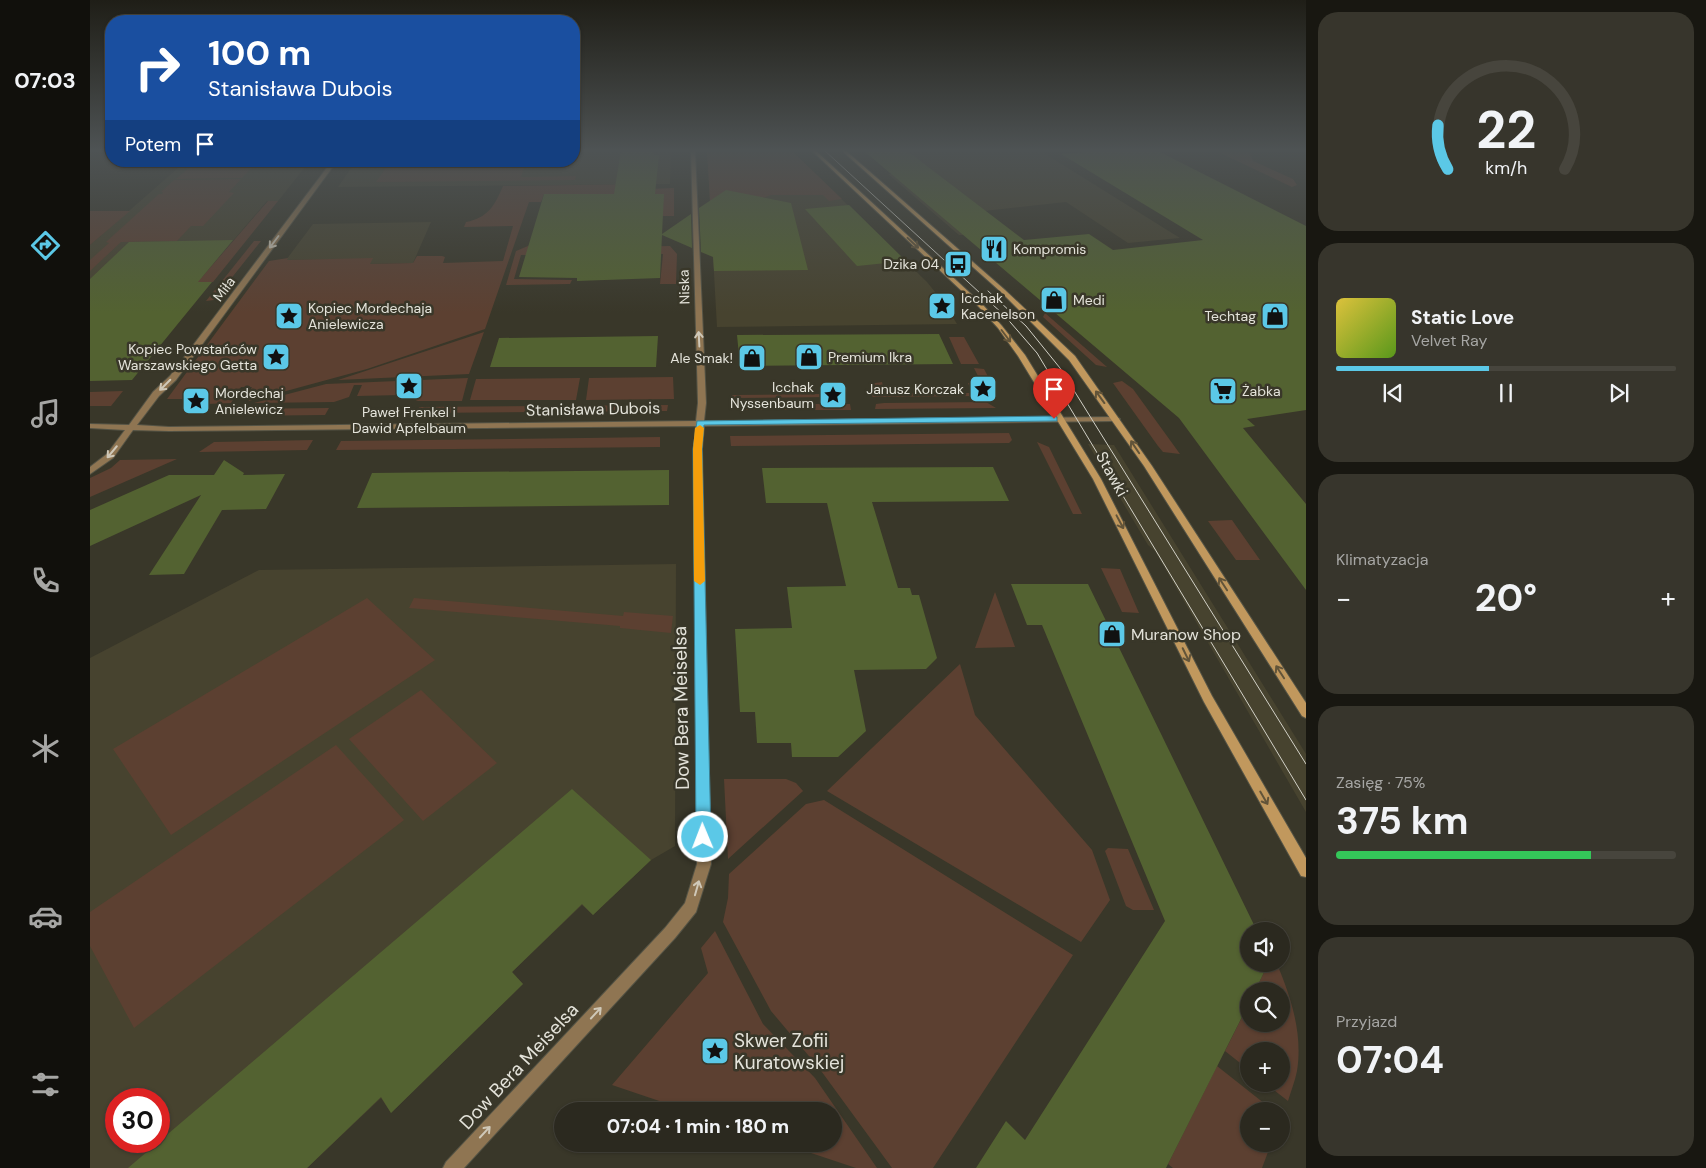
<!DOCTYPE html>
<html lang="pl">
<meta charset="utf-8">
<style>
body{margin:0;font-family:"DM Sans",sans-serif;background:#37352c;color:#f1f3f6;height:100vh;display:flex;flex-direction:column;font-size:19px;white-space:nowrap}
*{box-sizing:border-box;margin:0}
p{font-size:16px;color:#a6a6a4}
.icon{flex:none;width:28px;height:28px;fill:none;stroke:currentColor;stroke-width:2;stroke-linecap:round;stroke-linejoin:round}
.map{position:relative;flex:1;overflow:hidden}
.details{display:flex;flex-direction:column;gap:12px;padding:12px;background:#181711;width:400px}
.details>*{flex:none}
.top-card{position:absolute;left:15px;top:15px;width:475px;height:152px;border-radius:20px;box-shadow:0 1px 4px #0004,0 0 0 1px #47453d;background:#1a4fa0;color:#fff;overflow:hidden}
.controls{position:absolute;left:1150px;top:922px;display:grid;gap:10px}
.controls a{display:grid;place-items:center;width:50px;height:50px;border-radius:50%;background:#2b291f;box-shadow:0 1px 4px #0004,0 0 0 1px #47453d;font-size:25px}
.speed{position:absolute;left:15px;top:1088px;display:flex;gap:10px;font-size:25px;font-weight:700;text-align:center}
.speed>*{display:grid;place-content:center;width:65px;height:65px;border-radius:50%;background:#2b291f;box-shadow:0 1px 4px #0004,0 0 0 1px #47453d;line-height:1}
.speed .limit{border:8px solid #d22;background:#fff;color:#111}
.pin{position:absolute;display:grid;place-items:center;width:42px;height:42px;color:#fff;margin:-51px -21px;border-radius:50% 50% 50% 0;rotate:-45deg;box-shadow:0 0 5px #0007}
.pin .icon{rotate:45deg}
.me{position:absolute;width:55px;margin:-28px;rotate:359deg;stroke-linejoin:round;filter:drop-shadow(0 0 4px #0008)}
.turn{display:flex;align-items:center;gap:18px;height:105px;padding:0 20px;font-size:22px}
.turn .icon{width:65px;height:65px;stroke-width:2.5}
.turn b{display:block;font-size:35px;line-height:42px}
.then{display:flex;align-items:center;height:48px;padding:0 20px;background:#0003;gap:10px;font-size:19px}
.big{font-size:38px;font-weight:700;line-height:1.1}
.details .card{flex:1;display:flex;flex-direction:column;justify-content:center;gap:8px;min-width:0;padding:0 18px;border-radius:20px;background:#37352c}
.details .dial{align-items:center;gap:0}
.dial svg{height:130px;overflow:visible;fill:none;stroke:#47453d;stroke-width:7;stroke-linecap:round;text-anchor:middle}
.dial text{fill:#f1f3f6;stroke:none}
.song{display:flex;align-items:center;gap:15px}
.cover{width:60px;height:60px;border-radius:8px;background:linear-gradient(135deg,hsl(50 70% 55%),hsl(90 70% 35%))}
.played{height:5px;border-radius:2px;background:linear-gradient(90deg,#5bc8e7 45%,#47453d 45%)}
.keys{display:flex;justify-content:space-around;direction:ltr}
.heat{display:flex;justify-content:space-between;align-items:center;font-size:28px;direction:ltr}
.charge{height:8px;border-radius:4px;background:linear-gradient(90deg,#34c759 75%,#47453d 0)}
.trip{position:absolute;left:464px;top:1102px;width:288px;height:50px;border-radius:25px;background:#2b291f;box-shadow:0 1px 4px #0004,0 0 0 1px #47453d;font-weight:700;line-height:50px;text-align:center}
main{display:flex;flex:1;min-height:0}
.menu{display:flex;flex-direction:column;width:90px;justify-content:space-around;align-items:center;background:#11100c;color:#a6a6a4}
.menu .icon{width:35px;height:35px}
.menu .selected{color:#5bc8e7}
.menu b{font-size:22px;color:#f1f3f6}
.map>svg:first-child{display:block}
.built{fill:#47432f;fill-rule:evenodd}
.green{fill:#5c4031}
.building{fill:#536231}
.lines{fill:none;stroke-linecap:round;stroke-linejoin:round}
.street-casing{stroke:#545345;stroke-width:2}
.secondary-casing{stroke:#545345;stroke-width:2}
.street{fill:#8f7552;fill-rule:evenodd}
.secondary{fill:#c1985d;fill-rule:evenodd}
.tram{stroke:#d2d1c7;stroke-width:1}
.oneway{stroke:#cfc8b8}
.oneway2{stroke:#625439}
.route{fill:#5bc8e7;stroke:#3b8296}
.slow{fill:#f59e0b}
.labels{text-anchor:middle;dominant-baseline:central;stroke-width:5;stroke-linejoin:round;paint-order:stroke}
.far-poi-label{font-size:14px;fill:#e4e3da;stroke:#393729;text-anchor:start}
.far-street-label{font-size:14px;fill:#e4e3da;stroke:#393729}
.street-label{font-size:16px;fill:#e4e3da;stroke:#393729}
.poi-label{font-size:16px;fill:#e4e3da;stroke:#393729;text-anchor:start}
.near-street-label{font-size:19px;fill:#e4e3da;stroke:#393729}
.near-poi-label{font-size:19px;fill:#e4e3da;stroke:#393729;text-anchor:start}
</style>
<main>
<nav class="menu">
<b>07:03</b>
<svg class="icon selected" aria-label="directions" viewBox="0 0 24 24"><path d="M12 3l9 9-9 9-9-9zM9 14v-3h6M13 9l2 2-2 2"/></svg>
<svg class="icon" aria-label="music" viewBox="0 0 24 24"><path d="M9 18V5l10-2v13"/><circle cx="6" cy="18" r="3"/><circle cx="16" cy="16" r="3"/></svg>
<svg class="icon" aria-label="phone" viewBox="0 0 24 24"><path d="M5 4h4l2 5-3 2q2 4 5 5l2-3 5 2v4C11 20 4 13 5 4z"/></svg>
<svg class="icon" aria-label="climate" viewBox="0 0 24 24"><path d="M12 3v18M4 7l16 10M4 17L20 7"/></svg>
<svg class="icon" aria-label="car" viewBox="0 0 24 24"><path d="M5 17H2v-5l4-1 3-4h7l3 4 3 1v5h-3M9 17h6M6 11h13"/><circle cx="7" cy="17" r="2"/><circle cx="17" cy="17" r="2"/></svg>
<svg class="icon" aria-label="filters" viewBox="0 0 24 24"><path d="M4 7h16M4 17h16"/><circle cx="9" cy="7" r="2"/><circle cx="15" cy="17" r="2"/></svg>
</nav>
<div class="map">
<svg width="1216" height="1168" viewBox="0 0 1216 1168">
<rect width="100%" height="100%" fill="#393729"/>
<path class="built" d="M484,150H581L580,184L248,187L266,161H484Z
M617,150H701L837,282L854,303L867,324L627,327Z
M773,150H949L1090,238L1038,243L976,202L894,211L874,235H869L798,174H801Z
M96,161H220L188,201H177L112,277L0,280V245Z
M341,222L323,263L279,264L282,259L196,260L223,224Z
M998,444L1024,445L1216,754V812L1065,551L1058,545Z
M586,564L585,846L561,860L503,915L492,905L422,972L433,984L301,1113L291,1098L217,1168H0V658L169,570ZM26,1099H69V1141H26Z"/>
<path class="green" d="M617,150H701L752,199L739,201L733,195H681L621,218Z
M1124,150H1159L1163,161L1203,179L1207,185L1202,187Z
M435,164L431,177L486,176L485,180L286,182L298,165Z
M164,165L152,178L86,179L100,167Z
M151,179L139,192L144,193L113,226H101L87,241L31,242L0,271V260L19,243L16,242L69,194H72L73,192H71L84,180Z
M558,184V189L584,188V216H526L573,194H454L451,202H439L395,329L277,369L159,401L156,396L162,387H151L141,403L117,404L112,399H77L179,261L198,258L197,260L283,258L280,264L323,263L327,256H352L355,257L353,263L413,261L423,226L374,227L376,222C398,218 405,205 413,186Z
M178,201H188L123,282L0,284V280L112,277Z
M0,211H40L0,245Z
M164,241H171L124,300L116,301Z
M450,241L536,247L580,246L587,254L586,284H570L573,254L431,255L424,279L482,280L480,284L416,285L426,251Z
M955,313L1017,367L1006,365L953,317Z
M394,332L379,374L248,380Z
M859,337H874L889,364H871Z
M884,368L894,369L902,384L891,396L783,397L781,395L779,384L792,382L795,393H882L878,383L891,382Z
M583,377L584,399L496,400L499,378Z
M378,378L372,401H328L323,399L324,395H320L324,384H316L311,395L267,396L272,385H264L259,397L244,402L164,403L236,384Z
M490,378L486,400H380L386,379Z
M1032,381L1043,389L1090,454L1073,452L1068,446L1023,383Z
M733,383H747L757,388V391L753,397H747L746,393H739L740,397L642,398V395L735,394Z
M33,391L21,406H0V392Z
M896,402L906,408L785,409L786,404L794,403Z
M654,404H760L761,410H654Z
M578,405L577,411L327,413L329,407Z
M239,408L235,415L140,416L142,413L153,409Z
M919,433L922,440L919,443L641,446L640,436Z
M570,437V447L246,450L251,441Z
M223,440L217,450L109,452L124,442Z
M947,442L959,447L992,514H983Z
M87,459L0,497V478L21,468L30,460Z
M1142,520L1170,560H1146L1118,521Z
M1011,568L1030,569L1049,613L1032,612Z
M905,592L925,647L885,648Z
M277,598L345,660L81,835L23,749Z
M324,598L533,616L534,612L583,616L581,633L530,628V626L319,608Z
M870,664L885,715L1002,850L1020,900L991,942L737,791Z
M331,690L407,763L333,821L259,739Z
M246,745L314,820L44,1028L0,946V912Z
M634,779H696L706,783L713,791L638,859Z
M734,800L983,955L843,1168H802L729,1068L681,1011L633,922L638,898L639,874L716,804Z
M1018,848L1038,849L1064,910H1043L1036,906L1015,851Z
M625,931L673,1024L725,1078L787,1168H766L694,1144H742V1111H599L522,1085L618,973L611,948Z
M1178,964H1187C1201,997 1213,1034 1207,1071C1205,1081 1201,1091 1198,1101L1176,1084H1191V1051H1159V1070L1135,1051L1159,1003V1024H1191V991H1165Z
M1127,1066L1184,1111H1159V1144H1181L1172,1168H1083L1078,1164Z"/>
<path class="building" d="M531,150H564V155H569L565,194H574L572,234L601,214L602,248L572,235L570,278L487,281V278L429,277L454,194H524Z
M773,150H816L934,240L999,234L1023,250L1113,240L971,154L1020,150H1066L1216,226V410L1157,419L1165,426L1153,428L1216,504V590L1089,418Z
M636,190L701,203L718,270L624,271L623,257L611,252L609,208Z
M759,205L816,261L767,266L715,209Z
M143,240L108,282H122L42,380L0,381V279L39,242Z
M849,334L863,364L650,366L647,335Z
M568,336L566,367H400L409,338Z
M134,460L154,473L153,475L195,474L176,509L132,510L94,574L59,575L111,495L0,546V510L79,475H124Z
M903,467L919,501L782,502L808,588H820L822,595H829L847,658L836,669L764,670L776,731L748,757H702L701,743H667L665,712H650L645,629L702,628L697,587L756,586L737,503H676L672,468Z
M579,470V505L267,508L282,473Z
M921,584H998L1167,931H1159V964H1178L1165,991H1159V1003L1076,1168H886L916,1121L935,1140L1075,921L952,625H937Z
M482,789L561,860L503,915L492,904L422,972L433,984L301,1113L291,1097L217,1168H38Z"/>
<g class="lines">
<defs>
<path id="street" d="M601,150H605L616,403L614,421L1026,417L1030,419L1026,421L614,426L612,449L621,864L606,912L585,938L374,1168H353L356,1162L575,928L595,903L607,864L604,449L606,426L79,431L43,430L23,458L0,474V467L17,454L35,430L0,428V424L39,425L63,392L80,376L242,161H247L86,380L69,396L47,425L79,427L606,421L608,403Z"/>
<path id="secondary" d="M721,150H725L893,305L912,326L935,355L1011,479L1122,696L1216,858V877L1211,876L1114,702L1003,479L928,356L908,328L889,307Z
M751,150H755L915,290L985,356L1062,466L1216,703V718L1212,716L1054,466L979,360L911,292Z"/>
</defs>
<use href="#street" class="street-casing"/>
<use href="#secondary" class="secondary-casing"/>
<use href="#street" class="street"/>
<use href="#secondary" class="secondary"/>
<path class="tram" d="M734,150L914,315L947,353L1216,800
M898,291L936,326L970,368L1216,764"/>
</g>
<defs><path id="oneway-shaft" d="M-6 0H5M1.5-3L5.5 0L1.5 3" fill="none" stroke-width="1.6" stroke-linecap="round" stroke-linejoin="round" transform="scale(1.25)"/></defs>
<g class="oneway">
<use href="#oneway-shaft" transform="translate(184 242) rotate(127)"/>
<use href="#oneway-shaft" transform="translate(609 339) rotate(-93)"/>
<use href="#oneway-shaft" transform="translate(75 385) rotate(135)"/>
<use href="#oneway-shaft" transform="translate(22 452) rotate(130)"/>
<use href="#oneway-shaft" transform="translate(607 888) rotate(-74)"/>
<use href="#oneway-shaft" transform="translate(506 1013) rotate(-47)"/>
<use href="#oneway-shaft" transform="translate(395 1132) rotate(-47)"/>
</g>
<g class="oneway2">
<use href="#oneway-shaft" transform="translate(823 243) rotate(43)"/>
<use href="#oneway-shaft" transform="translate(916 336) rotate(53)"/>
<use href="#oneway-shaft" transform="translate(1010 397) rotate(-126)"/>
<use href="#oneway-shaft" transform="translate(1045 447) rotate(-124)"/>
<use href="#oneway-shaft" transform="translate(1030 522) rotate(62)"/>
<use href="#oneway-shaft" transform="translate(1133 584) rotate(-123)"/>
<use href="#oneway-shaft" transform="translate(1096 655) rotate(64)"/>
<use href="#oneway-shaft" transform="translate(1190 672) rotate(-123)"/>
<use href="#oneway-shaft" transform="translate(1174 798) rotate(60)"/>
</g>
<linearGradient id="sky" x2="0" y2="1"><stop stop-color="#1f1e17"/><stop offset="0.48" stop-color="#4e5354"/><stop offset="1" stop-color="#4e5354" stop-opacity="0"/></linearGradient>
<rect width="1216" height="313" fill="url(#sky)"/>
<path class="route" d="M964,416L967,417V421L614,425L612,449L621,837L618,842L613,844L608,842L606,837L603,449L607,421Z"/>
<path class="slow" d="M610,425L614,428L612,449L615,581L610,585L604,581L603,449L605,428Z"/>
<defs>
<symbol id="restaurant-square" viewBox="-11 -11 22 22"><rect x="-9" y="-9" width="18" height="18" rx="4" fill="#5bc8e7" stroke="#393729"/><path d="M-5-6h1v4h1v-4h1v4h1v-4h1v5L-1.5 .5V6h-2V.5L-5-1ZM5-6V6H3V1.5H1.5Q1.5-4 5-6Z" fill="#111"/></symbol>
<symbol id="bus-square" viewBox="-11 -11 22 22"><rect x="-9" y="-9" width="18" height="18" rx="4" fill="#5bc8e7" stroke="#393729"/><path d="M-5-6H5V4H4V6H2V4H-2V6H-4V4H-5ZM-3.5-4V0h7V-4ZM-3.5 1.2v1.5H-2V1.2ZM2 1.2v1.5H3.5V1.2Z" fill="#111"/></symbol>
<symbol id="shop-square" viewBox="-11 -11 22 22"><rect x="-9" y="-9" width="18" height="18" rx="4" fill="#5bc8e7" stroke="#393729"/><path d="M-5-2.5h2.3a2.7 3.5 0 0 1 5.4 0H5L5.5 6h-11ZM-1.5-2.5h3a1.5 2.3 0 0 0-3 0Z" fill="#111"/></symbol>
<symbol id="sight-square" viewBox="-11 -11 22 22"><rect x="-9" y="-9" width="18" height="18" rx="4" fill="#5bc8e7" stroke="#393729"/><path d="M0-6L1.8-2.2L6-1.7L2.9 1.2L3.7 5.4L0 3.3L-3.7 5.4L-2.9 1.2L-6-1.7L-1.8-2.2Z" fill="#111"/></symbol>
<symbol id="supermarket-square" viewBox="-11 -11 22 22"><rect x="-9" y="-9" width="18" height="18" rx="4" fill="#5bc8e7" stroke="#393729"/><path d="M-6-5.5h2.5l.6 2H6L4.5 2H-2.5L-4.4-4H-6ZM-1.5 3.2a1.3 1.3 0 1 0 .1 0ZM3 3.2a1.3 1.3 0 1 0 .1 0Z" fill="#111"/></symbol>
</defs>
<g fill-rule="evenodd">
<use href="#restaurant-square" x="888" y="233" width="32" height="32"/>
<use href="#bus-square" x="852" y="248" width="32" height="32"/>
<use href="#shop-square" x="948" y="284" width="32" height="32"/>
<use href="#sight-square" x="836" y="290" width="32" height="32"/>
<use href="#sight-square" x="183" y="300" width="32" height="32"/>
<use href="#shop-square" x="1169" y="300" width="32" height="32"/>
<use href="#sight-square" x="170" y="341" width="32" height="32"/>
<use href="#shop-square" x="703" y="341" width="32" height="32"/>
<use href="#shop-square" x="646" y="342" width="32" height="32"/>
<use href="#sight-square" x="303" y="370" width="32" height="32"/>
<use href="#sight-square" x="877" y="373" width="32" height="32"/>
<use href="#supermarket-square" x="1117" y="375" width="32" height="32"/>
<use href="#sight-square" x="727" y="379" width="32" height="32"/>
<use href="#sight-square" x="90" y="385" width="32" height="32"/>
<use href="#shop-square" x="1006" y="618" width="32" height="32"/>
<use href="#sight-square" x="609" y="1035" width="32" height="32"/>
</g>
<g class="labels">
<g class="far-poi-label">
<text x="923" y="249">Kompromis</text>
<text x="849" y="264" text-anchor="end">Dzika 04</text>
<text x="871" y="298">Icchak<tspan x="871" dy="16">Kacenelson</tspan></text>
<text x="983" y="300">Medi</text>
<text x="218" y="308">Kopiec Mordechaja<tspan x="218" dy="16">Anielewicza</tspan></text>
<text x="1166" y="316" text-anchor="end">Techtag</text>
<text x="167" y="349" text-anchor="end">Kopiec Powstańców<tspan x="167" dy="16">Warszawskiego Getta</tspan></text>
<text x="738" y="357">Premium Ikra</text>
<text x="643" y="358" text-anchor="end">Ale Smak!</text>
<text x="724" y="387" text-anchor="end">Icchak<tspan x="724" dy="16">Nyssenbaum</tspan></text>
<text x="874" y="389" text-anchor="end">Janusz Korczak</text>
<text x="1152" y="391">Żabka</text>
<text x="125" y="393">Mordechaj<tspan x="125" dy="16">Anielewicz</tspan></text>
<text x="319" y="412" text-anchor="middle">Paweł Frenkel i<tspan x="319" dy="16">Dawid Apfelbaum</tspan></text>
</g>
<g class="far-street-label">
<text transform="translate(594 287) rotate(-92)">Niska</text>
<text transform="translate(134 289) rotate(-53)">Miła</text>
</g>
<g class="street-label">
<text transform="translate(503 409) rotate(-1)">Stanisława Dubois</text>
<text transform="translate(1022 474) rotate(61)">Stawki</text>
</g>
<g class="poi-label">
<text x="1041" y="634">Muranow Shop</text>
</g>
<g class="near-street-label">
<text transform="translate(591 708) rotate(-91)">Dow Bera Meiselsa</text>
<text transform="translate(429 1066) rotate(-47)">Dow Bera Meiselsa</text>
</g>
<g class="near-poi-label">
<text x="644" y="1040">Skwer Zofii<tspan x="644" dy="22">Kuratowskiej</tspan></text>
</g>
</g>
</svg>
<div class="controls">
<a><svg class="icon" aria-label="sound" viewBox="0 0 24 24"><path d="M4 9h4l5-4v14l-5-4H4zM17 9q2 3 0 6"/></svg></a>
<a><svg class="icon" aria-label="search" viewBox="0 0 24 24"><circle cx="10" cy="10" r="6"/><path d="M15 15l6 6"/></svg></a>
<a>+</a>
<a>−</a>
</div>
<div class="speed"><div class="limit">30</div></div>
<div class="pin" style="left:964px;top:419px;background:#d93025"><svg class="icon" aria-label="arrive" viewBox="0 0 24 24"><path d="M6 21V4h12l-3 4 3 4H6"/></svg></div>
<svg class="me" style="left:613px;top:837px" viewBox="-20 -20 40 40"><circle r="17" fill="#5bc8e7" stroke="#fff" stroke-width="3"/><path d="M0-11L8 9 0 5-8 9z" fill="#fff"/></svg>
<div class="trip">07:04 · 1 min · 180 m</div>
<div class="top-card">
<div class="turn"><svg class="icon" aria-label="right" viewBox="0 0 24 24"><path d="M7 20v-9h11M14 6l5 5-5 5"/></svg><div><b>100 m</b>Stanisława Dubois</div></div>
<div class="then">Potem<svg class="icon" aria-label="arrive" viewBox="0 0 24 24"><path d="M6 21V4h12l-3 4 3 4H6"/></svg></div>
</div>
</div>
<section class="details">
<div class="card dial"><svg viewBox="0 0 100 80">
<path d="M14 69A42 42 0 1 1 86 69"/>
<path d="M14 69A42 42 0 0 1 8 42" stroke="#5bc8e7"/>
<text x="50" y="56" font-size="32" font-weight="700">22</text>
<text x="50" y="72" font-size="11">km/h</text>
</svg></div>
<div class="card">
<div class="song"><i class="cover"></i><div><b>Static Love</b><p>Velvet Ray</p></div></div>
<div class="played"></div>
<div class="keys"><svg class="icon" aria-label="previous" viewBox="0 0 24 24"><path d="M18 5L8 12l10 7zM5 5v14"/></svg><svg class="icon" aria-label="pause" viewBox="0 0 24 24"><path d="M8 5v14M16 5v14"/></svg><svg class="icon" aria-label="next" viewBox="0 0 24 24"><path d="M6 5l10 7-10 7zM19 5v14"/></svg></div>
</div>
<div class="card"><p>Klimatyzacja</p>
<div class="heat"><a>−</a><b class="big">20°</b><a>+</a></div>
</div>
<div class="card"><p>Zasięg · 75%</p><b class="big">375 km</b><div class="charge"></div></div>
<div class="card"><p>Przyjazd</p><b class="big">07:04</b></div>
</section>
</main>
